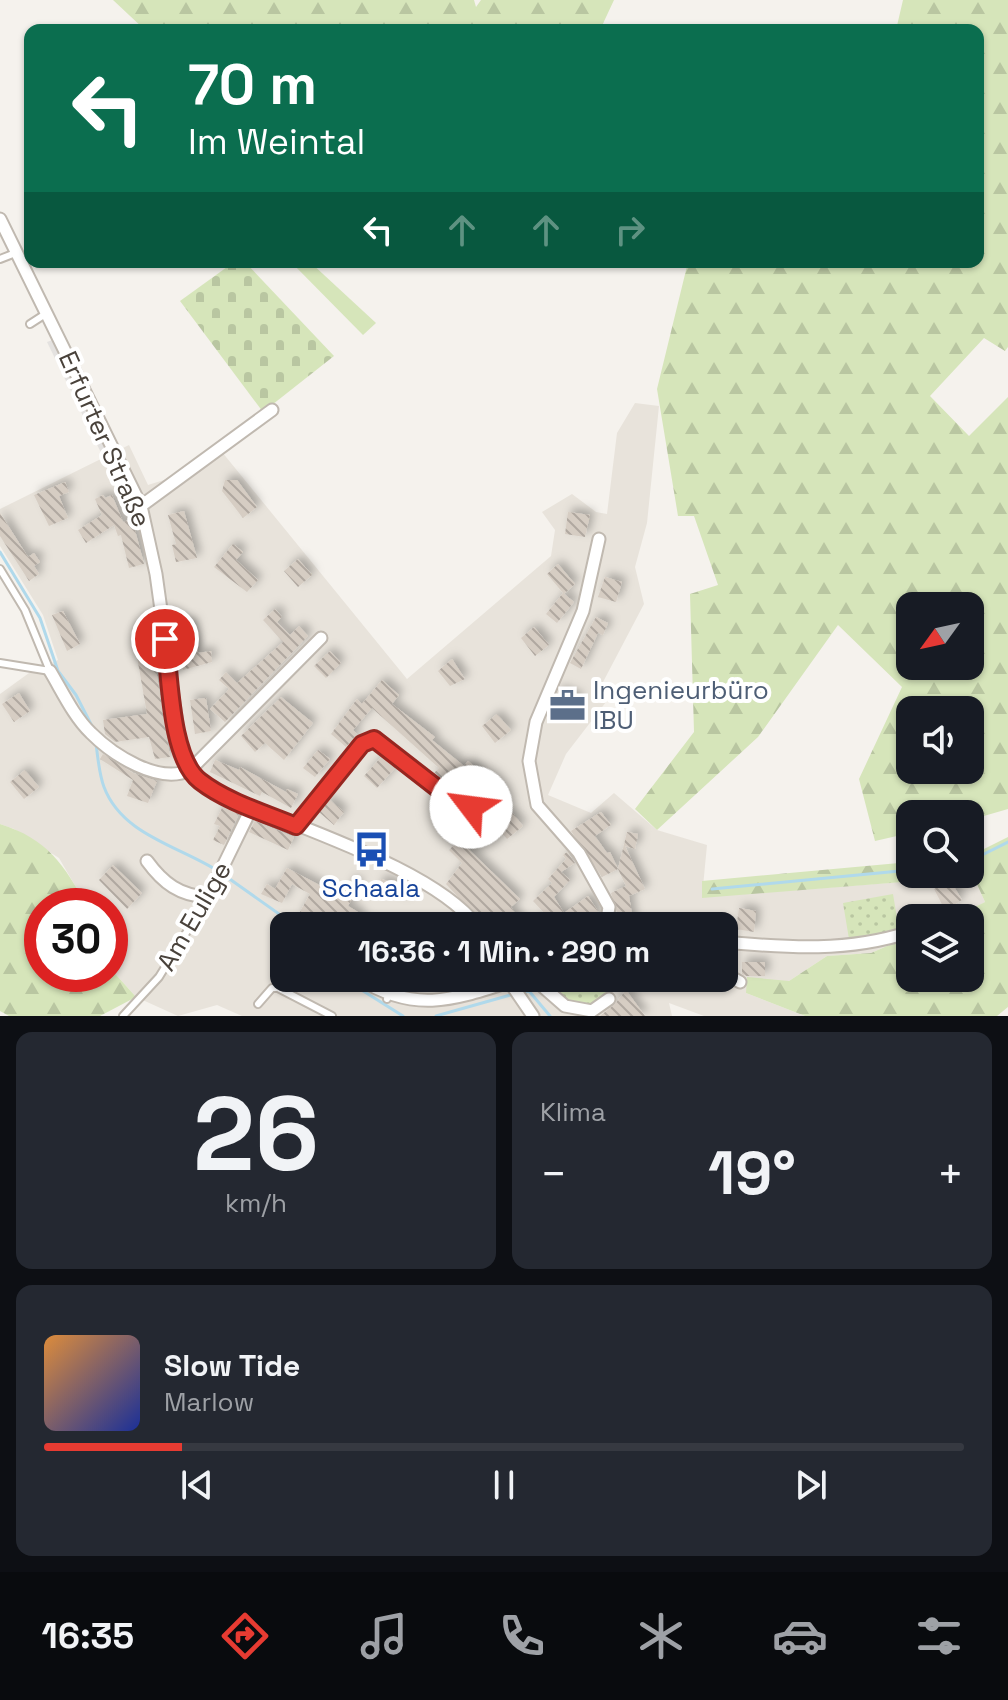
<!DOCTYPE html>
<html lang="de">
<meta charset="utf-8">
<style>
body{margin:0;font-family:"Space Grotesk",sans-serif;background:#242831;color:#f1f3f6;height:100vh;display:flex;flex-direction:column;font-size:30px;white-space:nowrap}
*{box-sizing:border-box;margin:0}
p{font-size:26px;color:#9ea1a6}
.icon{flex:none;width:44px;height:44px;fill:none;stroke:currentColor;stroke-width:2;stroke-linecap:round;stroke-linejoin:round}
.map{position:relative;height:1016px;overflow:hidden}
.sheet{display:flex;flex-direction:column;gap:16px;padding:16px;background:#0d0f14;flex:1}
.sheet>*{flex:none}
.banner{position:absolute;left:24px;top:24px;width:960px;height:244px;border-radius:16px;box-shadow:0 2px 6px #0004;background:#0b6e4f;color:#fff;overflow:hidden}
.needle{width:52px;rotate:237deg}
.tools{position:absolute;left:896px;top:592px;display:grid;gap:16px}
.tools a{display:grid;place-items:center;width:88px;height:88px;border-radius:16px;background:#171b24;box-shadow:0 2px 6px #0004;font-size:40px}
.speed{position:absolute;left:24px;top:888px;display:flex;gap:16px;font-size:40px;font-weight:700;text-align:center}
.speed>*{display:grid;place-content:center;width:104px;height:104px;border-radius:50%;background:#171b24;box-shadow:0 2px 6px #0004;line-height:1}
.speed .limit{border:12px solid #d22;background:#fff;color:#111}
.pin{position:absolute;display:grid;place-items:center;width:68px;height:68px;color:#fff;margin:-34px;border:4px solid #fff;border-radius:50%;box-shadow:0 2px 8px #0007}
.me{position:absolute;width:88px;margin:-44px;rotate:300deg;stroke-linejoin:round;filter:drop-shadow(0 0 6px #0008)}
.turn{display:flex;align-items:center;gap:28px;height:168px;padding:0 32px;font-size:36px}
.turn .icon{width:104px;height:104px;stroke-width:2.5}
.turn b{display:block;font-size:56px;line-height:68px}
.lanes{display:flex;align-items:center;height:76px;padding:0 32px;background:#0003;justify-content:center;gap:40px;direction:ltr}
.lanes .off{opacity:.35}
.big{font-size:60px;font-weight:600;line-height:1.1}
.sheet .tile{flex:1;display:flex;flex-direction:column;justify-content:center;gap:12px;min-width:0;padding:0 28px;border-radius:16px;background:#242831}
.sheet .dial{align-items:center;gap:0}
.dial b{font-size:104px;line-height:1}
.song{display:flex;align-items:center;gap:24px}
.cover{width:96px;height:96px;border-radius:12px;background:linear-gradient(135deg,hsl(30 70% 55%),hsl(230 70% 35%))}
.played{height:8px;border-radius:4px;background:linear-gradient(90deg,#e73b32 15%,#363941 15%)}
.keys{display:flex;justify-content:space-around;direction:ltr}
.heat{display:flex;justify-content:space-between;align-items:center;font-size:44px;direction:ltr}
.sheet .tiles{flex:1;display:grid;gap:16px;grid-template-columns:1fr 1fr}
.tile:last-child{grid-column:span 2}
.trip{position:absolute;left:270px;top:912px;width:468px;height:80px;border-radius:16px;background:#171b24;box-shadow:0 2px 6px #0004;font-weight:600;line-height:80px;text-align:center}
.tabs{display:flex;height:128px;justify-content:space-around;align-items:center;background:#090b0e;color:#9ea1a6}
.tabs .icon{width:56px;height:56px}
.tabs .active{color:#e73b32}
.tabs b{font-size:36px;color:#f1f3f6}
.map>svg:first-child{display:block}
.residential{fill:#e8e3db;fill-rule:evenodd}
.grass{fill:url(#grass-dots)}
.forest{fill:url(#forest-firs);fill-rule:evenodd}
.cemetery{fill:url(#cemetery-stones)}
.garden{fill:#d6e5ba}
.parking{fill:#e4e2e0}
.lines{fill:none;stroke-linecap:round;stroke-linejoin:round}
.stream{stroke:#b0d9eb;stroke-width:3}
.building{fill:url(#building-back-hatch);filter:url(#shadow)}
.lane-casing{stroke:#c0b9b0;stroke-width:10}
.street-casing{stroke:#c0b9b0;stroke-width:15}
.lane{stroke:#fff;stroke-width:6}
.street{stroke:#fff;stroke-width:11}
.route-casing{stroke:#962620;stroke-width:20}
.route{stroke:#e73b32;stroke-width:14}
.labels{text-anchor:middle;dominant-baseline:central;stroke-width:8;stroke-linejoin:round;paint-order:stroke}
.street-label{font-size:26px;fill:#49423b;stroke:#fff}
.service-label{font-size:26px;fill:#4e5e75;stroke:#fff;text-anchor:start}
.transit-label{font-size:26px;fill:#164399;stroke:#fff}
</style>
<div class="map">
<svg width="1008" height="1016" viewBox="0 0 1008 1016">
<defs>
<pattern id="grass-dots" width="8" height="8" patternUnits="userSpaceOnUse" patternTransform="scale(2)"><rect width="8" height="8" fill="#d6e5ba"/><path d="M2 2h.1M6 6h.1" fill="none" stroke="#b9c6a1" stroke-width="1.8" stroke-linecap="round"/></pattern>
<pattern id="forest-firs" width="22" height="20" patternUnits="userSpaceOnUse" patternTransform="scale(2)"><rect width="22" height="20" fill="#d6e5ba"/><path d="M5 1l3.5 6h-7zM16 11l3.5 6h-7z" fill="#b9c6a1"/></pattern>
<pattern id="cemetery-stones" width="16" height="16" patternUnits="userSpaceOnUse" patternTransform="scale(2)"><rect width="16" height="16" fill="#d6e5ba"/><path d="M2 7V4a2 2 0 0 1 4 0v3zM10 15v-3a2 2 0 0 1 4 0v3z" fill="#b9c6a1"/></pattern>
<pattern id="building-back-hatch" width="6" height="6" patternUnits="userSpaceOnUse" patternTransform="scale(2)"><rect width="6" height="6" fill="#d6cdc3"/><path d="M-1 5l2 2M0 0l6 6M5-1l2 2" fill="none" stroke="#b0a8a0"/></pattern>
<filter id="shadow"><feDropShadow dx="4.5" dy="-4.5" stdDeviation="4" flood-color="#0004"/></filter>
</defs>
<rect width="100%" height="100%" fill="#f5f2ed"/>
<path class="residential" d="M635,403L659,406L647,523L635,567L644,604L603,682L616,689L566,754L548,795L591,813L614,793L657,830L707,845L702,897L928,880L944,874H970V869L985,902L952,918H910V936L871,953L827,956L789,981L746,993L805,1016H704L669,1003L672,1016H242L217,1005L178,1016L136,997L110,968V906H87L59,858L14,829L0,824V694L29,673L58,660L43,615L0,546V509L129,445L148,485L199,469L222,452L407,679L551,556L555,530L542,512L572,494L596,512L607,514L617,433ZM284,926H724V978H284Z"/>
<path class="grass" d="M893,894L899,930L849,939L843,903Z
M551,978H602L611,991C589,1015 561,1008 551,978Z"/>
<path class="forest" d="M113,0H474L476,7L481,0H614L600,30H145Z
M903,0H1008V347L1005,351L984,338L930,396L969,436L1008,397V809L970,820V814H910V833L875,841L859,779L902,687L838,625L758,737L657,830L635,809L694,732L690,594L718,585L694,516H678L657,389L688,262H978V30H896ZM970,606V666H910V606ZM970,710V770H910V710Z
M0,824C48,839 64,865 87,906H42V974H110V968L136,997L100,1016H9L0,1011Z
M1008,837V1007L997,1016H805L746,993L747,977L789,981L827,956L871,953L910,936V978H970V918H952L985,902L970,869V856Z
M910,862V874H944L928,880L702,898V881Z"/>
<path class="cemetery" d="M234,262H245L334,356L263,412L180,301Z"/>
<path class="garden" d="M291,262H310L376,323L363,335Z"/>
<path class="parking" d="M55,339L114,461L107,465L47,342Z"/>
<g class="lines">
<path class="stream" d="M0,552L40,618L58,671L76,695L95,732
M96,744C98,758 99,774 104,787C122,835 179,846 218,871
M970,861L1008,842
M224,875L296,926
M712,889L910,870
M591,926L604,912
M351,978L360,989L403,1016
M522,993L529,991L550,1016
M436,1016L514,994"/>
</g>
<path class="building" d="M225,480H237L257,507L243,518L222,491Z
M65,482L69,492L59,496L68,518L49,526L34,495Z
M103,495L105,498L112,495L123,522L132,519L144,564L129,568L121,535L118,536L114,525L86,543L78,530L102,515L95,499Z
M184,511L197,558L176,562L172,545L176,544L168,515Z
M568,512L590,515L585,537L565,534Z
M0,513L28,557L34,553L40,562L34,566L39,574L29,581L0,536Z
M233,544L243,552L236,560L258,580L247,592L214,567Z
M298,559L312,575L298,587L284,571Z
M558,564L575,584L564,594L547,574Z
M605,577L622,582L616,602L598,597Z
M563,593L574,602L557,623L546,614Z
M275,609L282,617L277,622L290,635L299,626L308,636L225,722L210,709L229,689L219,680L226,672L237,683L283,642L263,620Z
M63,611L80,644L67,651L52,615Z
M596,617L608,623L603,635L598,633L581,669L570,663Z
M193,621L198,653L211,651L212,662L183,670L178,624Z
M149,626L170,757L155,759L149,737L115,742L105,734L103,720L147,714L132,628Z
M534,627L549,645L535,656L521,638Z
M330,651L341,663L326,678L314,666Z
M452,659L465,679L450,686L438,671Z
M382,680L399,695L392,704L435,737L432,740L464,766L468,761L481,772L469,785L459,777L450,787L433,774L439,768L372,708L353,730L357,734L346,747L331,734L357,699L362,704Z
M559,689L579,697L570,721L550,713Z
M19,693L30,711L14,722L2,704Z
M281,697L313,723L284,760L265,743L255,752L241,736Z
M206,698L211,731L195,734L190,700Z
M497,714L511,730L495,743L482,726Z
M318,750L330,759L315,777L303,768Z
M103,754L133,773L157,781L148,803L127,796L133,780L100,759Z
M382,756L396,767L377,788L364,776Z
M215,760L239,770L240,767L286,792L287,789L298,794L291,808L262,792L260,796L210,772Z
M25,770L39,787L24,799L10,782Z
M329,799L344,812L334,825L319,812Z
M223,806L239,814L224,845L213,840L220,826L214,824Z
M512,812L523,826L507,839L496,826Z
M601,812L611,825L595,836L607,853L610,852L618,869L602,877L571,831Z
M255,821L294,837L288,850L249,832Z
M627,832L638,834L635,849L625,846L645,889L629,896L634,926H621L611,893L626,886L618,869Z
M459,840L520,899L511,907L524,926H485L446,884L462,863L449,850Z
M567,852L575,863L561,872L570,880L554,897L564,913L588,896L599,913L586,926H530L546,915L533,901L552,883L548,879L566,859L563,855Z
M113,865L142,893L127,909L99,880Z
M287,868L342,897L352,879L360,884L348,906L361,914L359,917L371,926H311L297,917L310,894L292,884L282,903L261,894L267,884L275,889Z
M381,879L410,888L404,901L385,892L383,898L375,894Z
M950,880L962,900L945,910L934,889Z
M739,908L756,911L754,932L736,929Z
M742,962H765V976H746L742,974Z
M626,990L645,1016H600L614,1005Z"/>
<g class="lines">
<defs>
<path id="lane" d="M0,259L18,252
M30,324L47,313
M0,569L25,610L50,671
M0,663L50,671
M387,999L392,978
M258,1004L272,988H278L332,1016
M123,1016L159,977L208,897"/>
<path id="street" d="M0,219L141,506L156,574L180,746C189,772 201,782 224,795C294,827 433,868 477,926
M141,506L272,410
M599,539L583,611L536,722L529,761L537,805L579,853L609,907L606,926
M50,671C62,691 74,717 91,733C113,755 159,785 190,770L321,638
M296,826L362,744L374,739L468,812L471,807
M147,861C163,883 180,896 208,897L252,807
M724,942C789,948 848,952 910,932
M724,973L740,982
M358,978C418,1016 458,998 521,978
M507,978L533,1016
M533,978L565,1006L592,1011L609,999"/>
</defs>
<use href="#lane" class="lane-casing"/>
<use href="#street" class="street-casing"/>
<use href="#lane" class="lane"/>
<use href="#street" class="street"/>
</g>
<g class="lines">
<defs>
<path id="route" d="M165,639C170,675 170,758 200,781C227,802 265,813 296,826L362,744L374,739L468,812L471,807"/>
</defs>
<use href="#route" class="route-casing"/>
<use href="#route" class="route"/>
</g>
<defs>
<symbol id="office-bare" viewBox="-9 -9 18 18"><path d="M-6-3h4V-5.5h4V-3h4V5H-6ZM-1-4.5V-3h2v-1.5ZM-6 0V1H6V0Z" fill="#5c6f8a" stroke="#fff" stroke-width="2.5" paint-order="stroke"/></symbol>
<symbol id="bus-bare" viewBox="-9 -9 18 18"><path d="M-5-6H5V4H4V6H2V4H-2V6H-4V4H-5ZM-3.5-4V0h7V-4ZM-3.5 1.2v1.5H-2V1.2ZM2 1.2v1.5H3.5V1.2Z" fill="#1a4fb4" stroke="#fff" stroke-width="2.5" paint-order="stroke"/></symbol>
</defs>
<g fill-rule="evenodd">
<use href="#office-bare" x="542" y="680" width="51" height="51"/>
<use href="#bus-bare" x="346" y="824" width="51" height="51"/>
</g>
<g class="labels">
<g class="street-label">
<text transform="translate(105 439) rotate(66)">Erfurter Straße</text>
<text transform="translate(194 916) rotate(-60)">Am Eulige</text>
</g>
<g class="service-label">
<text x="593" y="690">Ingenieurbüro<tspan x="593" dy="30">IBU</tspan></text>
</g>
<g class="transit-label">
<text x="371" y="888">Schaala</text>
</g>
</g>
</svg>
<div class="tools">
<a><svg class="needle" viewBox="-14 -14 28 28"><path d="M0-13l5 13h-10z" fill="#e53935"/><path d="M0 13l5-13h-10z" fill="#9ea1a6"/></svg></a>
<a><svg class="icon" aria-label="sound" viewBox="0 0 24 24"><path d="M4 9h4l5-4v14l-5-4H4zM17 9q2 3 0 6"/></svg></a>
<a><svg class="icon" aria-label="search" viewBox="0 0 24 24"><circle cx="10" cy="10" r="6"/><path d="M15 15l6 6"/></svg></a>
<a><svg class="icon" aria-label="layers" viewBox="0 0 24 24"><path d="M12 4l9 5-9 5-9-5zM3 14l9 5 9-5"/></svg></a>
</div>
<div class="speed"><div class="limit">30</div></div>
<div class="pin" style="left:165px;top:639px;background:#d93025"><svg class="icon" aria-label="arrive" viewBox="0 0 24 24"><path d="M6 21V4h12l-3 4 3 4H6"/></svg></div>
<svg class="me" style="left:471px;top:807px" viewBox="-20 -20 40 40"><circle r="19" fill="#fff"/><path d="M0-13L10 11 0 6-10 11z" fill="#e73b32"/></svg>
<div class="trip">16:36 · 1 Min. · 290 m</div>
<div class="banner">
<div class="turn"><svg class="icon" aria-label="left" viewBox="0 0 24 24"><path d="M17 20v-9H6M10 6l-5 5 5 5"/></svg><div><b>70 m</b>Im Weintal</div></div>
<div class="lanes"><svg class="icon" aria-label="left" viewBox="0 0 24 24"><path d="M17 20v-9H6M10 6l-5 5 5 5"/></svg><svg class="icon off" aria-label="ahead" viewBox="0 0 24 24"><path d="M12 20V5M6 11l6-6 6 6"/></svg><svg class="icon off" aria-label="ahead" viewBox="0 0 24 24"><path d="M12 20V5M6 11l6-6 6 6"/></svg><svg class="icon off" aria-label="right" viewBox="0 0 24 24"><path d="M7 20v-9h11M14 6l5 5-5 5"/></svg></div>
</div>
</div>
<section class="sheet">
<div class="tiles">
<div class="tile dial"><b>26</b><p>km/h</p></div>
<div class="tile"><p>Klima</p>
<div class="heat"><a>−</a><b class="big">19°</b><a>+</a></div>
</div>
<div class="tile">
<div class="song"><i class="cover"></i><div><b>Slow Tide</b><p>Marlow</p></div></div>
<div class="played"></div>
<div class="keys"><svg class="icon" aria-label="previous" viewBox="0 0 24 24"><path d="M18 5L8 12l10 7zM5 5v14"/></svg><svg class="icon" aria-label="pause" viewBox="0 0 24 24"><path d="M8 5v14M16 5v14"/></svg><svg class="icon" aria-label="next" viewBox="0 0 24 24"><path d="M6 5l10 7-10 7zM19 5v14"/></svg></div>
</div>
</div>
</section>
<nav class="tabs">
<b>16:35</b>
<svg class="icon active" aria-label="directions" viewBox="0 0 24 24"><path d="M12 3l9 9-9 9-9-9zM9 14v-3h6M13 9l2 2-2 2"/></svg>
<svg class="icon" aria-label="music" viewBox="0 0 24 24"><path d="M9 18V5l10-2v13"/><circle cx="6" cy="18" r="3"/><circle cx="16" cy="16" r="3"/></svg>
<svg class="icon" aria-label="phone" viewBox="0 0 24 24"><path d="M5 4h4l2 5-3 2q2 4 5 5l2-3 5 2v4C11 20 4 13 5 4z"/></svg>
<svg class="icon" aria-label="climate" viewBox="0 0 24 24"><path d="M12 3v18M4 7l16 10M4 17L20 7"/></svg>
<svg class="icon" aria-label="car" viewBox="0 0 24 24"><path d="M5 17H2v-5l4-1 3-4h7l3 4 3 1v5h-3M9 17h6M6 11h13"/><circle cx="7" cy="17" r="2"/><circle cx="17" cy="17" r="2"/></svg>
<svg class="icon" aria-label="filters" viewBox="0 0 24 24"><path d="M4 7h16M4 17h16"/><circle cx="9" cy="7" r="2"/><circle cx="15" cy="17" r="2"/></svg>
</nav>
